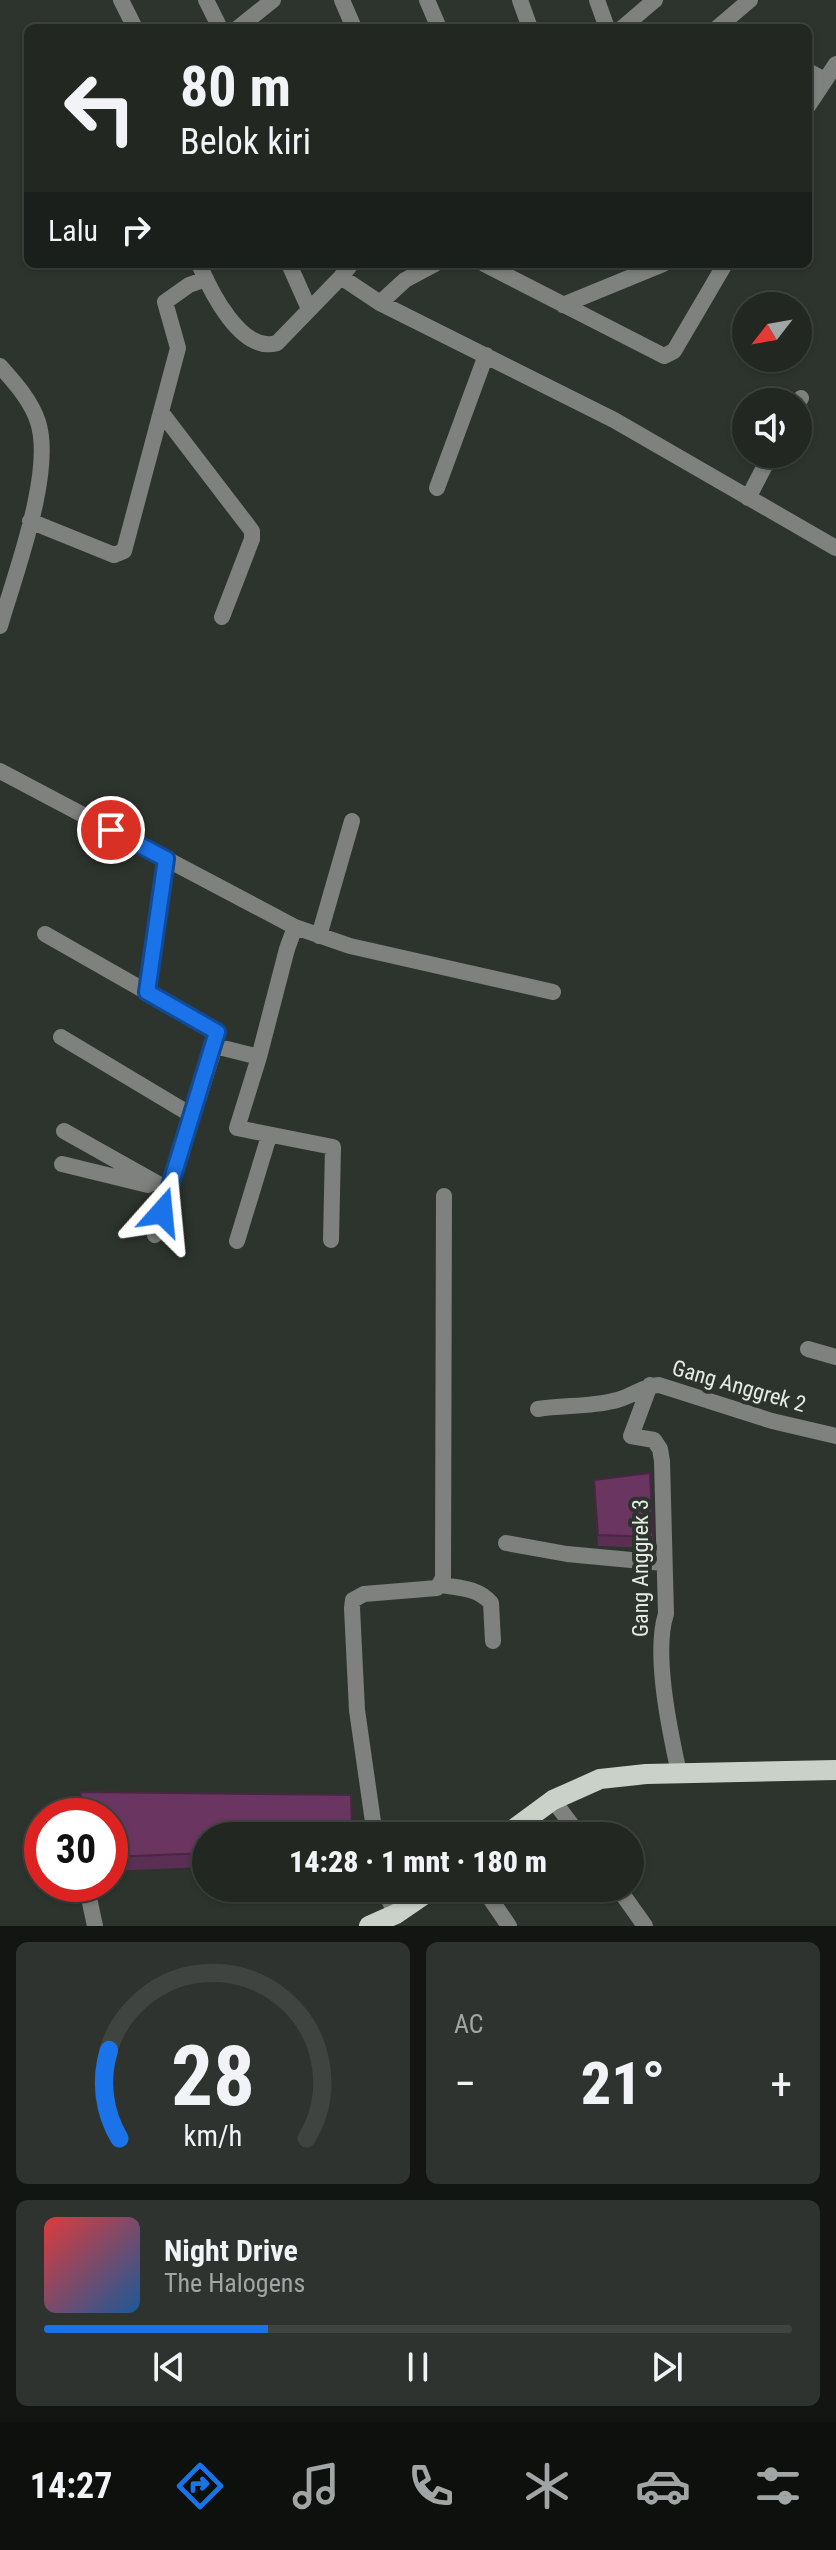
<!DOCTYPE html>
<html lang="id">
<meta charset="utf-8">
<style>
body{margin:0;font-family:"Roboto Condensed",sans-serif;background:#2e332f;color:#f1f3f6;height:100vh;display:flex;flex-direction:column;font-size:30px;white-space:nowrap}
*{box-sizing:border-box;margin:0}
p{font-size:26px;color:#a2a5a5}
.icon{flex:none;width:44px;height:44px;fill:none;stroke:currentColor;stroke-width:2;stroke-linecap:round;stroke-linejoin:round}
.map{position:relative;height:1926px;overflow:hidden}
.panel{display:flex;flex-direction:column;gap:16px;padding:16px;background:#131513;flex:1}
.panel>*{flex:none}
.banner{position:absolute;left:24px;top:24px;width:788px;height:244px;border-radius:12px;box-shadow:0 2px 6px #0004,0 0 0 2px #3f4440;background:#222722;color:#f1f3f6;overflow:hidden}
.needle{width:52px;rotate:239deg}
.tools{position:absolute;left:732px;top:292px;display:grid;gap:16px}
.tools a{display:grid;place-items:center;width:80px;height:80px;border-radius:50%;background:#222722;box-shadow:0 2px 6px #0004,0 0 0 2px #3f4440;font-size:40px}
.speed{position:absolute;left:24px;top:1798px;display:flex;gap:16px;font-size:40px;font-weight:700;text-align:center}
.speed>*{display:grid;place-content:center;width:104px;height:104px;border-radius:50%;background:#222722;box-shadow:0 2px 6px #0004,0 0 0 2px #3f4440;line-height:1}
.speed .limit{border:12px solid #d22;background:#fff;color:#111}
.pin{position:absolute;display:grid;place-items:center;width:68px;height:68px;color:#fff;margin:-34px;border:4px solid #fff;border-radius:50%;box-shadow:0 2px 8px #0007}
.me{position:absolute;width:88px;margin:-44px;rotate:18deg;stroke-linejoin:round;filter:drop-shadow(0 0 6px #0008)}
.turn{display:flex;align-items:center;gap:28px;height:168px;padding:0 24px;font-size:36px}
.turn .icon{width:104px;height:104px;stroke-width:2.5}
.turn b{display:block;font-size:56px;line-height:68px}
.then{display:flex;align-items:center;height:76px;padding:0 24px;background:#0003;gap:16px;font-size:30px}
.big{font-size:60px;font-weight:800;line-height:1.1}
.panel .tile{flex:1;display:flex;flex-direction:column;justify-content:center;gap:12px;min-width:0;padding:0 28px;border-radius:12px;background:#2e332f}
.panel .dial{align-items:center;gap:0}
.dial svg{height:208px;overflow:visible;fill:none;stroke:#3f4440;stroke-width:7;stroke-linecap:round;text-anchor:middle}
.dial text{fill:#f1f3f6;stroke:none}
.song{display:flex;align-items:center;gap:24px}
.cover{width:96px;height:96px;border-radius:12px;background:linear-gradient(135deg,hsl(0 70% 55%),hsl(210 70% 35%))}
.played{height:8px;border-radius:4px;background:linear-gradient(90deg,#1a73e8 30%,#3f4440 30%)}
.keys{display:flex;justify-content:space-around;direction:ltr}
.heat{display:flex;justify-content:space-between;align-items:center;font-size:44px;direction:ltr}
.panel .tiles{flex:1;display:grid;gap:16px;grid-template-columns:1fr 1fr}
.tile:last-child{grid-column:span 2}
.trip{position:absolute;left:192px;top:1822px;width:452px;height:80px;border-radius:40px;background:#222722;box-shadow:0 2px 6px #0004,0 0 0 2px #3f4440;font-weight:800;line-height:80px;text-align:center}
.dock{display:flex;height:128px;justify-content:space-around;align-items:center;background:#0e100e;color:#a2a5a5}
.dock .icon{width:56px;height:56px}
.dock .selected{color:#1a73e8}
.dock b{font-size:36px;color:#f1f3f6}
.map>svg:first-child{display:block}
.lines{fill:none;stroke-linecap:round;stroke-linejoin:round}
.minor{stroke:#7e817e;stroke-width:16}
.major{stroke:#cad1c9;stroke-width:20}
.wall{fill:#5b2e53}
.building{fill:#6a3661;stroke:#4a2644;stroke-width:2}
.route-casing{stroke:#114b97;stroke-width:20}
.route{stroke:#1a73e8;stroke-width:14}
.labels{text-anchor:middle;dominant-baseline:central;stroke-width:8;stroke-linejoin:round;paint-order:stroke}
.street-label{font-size:22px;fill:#e6ebe6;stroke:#2d342d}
</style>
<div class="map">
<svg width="836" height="1926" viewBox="0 0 836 1926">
<rect width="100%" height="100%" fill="#2d342d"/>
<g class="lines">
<path class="minor" d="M121,0L135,28
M206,0L220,28
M342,0L354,28
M427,0L439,28
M520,0L530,28
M597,0L607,28
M238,28L273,0
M622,28L655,0
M717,28L750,0
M808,71L825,80
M808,106L836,64
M199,264C210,290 241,354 277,343L341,277L380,303L614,420L836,548
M289,264L309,309
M484,264L664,356L674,351L725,264
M341,277L351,264
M380,303L405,280L435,264
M563,305L663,264
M0,366C14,382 31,400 38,422C54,472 15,574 0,626
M798,404L801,398
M161,412L252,531V539L222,617
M437,488L486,355
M748,498L771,454
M30,521L114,555L124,551L178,348L165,302L189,285L206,279
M0,771L295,927L350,946L553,992
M45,934L217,1032L215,1046
M319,936L352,821
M147,992L166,859
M61,1037L193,1116
M259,1057L237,1128L333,1147L331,1240
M64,1131L169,1190
M62,1164L148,1185
M155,1235L215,1046L259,1057L287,949L295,927
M237,1241L269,1136
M808,1349L836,1357
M650,1385L631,1436L654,1440L660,1449L662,1461L666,1614C653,1653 670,1732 679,1773
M538,1409C562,1405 589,1407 613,1401C630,1398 642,1386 659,1385L772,1421L836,1436
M506,1543L567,1554L663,1563
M441,1585C460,1588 478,1588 491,1603L493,1641
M553,1800L580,1836
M70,1810L72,1816
M375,1836L357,1710L352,1608L353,1600L364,1594L437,1588L443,1578L444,1196
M86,1884L95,1926
M383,1888L396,1914
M483,1888L509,1926
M618,1888L645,1926"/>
<path class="major" d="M504,1836L553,1800L600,1779L646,1774L836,1770
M369,1926L396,1914L434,1888"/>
</g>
<path class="wall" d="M594,1480L653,1537V1548L598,1546Z
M80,1792L206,1836V1867L110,1871V1816L80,1807Z"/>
<path class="building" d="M650,1473L653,1537L598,1535L594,1480Z
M80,1792L351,1795L352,1836H206V1853L110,1857V1816H78V1810L83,1803Z"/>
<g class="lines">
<defs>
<path id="route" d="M111,830L166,859L147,992L217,1032L162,1212"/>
</defs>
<use href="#route" class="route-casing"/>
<use href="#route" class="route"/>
</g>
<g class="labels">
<g class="street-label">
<text transform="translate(739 1386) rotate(16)">Gang Anggrek 2</text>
<text transform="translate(640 1568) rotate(-90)">Gang Anggrek 3</text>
</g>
</g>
</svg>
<div class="tools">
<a><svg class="needle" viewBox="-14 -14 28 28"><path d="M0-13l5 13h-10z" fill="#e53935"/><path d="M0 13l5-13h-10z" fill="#a2a5a5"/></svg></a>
<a><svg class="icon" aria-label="sound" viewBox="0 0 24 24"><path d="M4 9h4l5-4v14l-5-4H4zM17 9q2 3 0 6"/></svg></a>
</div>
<div class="speed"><div class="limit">30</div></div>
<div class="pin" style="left:111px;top:830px;background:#d93025"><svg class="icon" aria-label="arrive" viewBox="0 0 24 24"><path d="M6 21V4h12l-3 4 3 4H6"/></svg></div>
<svg class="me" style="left:162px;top:1212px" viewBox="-20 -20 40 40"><path d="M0-17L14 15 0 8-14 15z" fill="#1a73e8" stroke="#fff" stroke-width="4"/></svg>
<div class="trip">14:28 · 1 mnt · 180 m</div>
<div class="banner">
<div class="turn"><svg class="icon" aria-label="left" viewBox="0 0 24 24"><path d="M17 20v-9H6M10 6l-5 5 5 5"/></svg><div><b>80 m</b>Belok kiri</div></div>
<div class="then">Lalu<svg class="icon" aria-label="right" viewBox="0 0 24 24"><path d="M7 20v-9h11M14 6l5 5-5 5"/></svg></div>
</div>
</div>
<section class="panel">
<div class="tiles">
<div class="tile dial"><svg viewBox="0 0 100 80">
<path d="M14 69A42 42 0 1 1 86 69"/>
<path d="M14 69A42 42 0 0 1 10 35" stroke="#1a73e8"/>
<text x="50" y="56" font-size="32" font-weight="700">28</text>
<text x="50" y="72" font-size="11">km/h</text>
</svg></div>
<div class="tile"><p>AC</p>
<div class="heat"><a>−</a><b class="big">21°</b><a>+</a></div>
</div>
<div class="tile">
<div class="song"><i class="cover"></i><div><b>Night Drive</b><p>The Halogens</p></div></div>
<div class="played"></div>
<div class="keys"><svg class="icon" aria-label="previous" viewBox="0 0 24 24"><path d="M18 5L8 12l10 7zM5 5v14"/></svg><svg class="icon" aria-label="pause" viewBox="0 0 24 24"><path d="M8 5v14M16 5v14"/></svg><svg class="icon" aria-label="next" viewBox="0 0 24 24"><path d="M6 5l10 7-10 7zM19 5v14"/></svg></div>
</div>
</div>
</section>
<nav class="dock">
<b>14:27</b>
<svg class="icon selected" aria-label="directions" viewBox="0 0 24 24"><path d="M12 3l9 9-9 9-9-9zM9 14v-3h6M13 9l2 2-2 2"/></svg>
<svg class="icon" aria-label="music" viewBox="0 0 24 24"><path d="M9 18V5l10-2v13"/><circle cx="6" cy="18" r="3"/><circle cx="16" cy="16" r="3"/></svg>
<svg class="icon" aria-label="phone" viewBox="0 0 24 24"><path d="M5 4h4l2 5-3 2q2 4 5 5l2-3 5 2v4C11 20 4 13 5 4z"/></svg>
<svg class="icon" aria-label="climate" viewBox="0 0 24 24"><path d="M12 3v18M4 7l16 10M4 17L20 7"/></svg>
<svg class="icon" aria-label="car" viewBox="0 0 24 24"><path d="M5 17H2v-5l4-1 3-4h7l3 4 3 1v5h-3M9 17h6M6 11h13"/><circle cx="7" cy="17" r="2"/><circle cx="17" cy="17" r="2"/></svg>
<svg class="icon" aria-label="filters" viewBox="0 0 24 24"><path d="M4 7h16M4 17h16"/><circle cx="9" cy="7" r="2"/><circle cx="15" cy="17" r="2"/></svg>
</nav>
